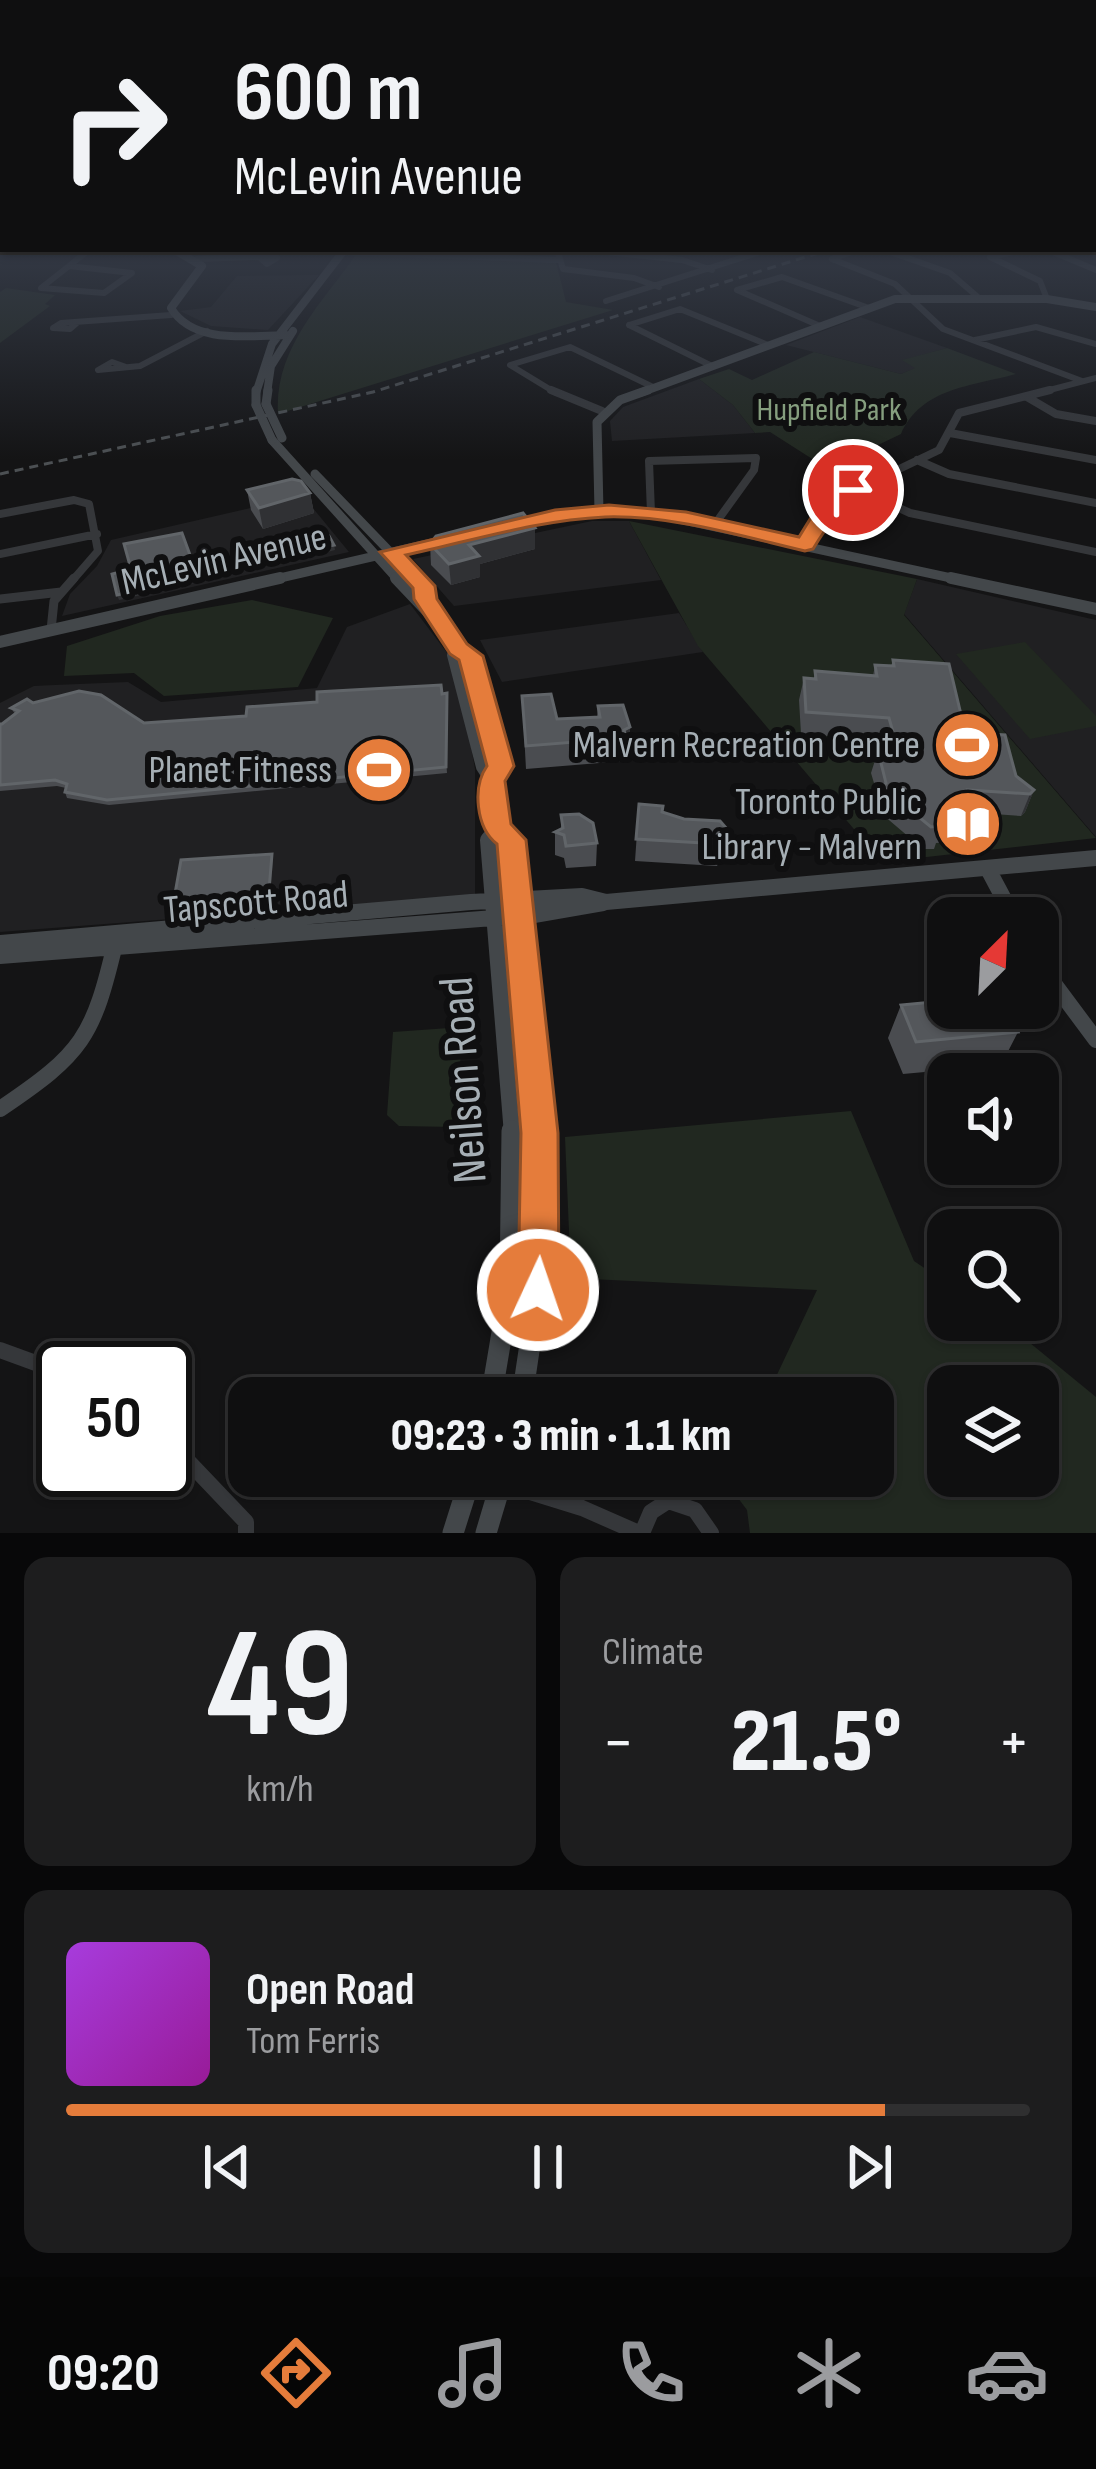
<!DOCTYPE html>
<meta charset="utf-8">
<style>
body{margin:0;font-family:"Sofia Sans Condensed",sans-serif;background:#1d1d1e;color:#f1f3f6;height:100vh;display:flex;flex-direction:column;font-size:45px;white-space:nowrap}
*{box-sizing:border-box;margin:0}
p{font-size:39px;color:#9b9c9f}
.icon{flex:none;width:66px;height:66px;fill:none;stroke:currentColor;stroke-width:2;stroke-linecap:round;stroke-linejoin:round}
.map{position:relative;height:1533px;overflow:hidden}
.side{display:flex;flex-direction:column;gap:24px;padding:24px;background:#080809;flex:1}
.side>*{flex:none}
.hud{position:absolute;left:0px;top:0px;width:1098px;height:252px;box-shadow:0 3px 9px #0004,0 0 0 3px #2f2f30;background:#0f0f10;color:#f1f3f6;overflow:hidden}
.needle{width:78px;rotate:24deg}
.controls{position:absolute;left:927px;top:897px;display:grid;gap:24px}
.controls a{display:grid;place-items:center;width:132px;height:132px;border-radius:24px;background:#0f0f10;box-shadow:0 3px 9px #0004,0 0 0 3px #2f2f30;font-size:60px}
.speed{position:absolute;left:36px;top:1341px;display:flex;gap:24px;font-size:60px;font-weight:700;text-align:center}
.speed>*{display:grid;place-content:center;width:156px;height:156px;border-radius:50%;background:#0f0f10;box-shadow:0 3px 9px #0004,0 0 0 3px #2f2f30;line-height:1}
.speed .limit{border:6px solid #111;border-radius:18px;background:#fff;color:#111}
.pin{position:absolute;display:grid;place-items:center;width:102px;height:102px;color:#fff;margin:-51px;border:6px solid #fff;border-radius:50%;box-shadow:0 3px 12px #0007}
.me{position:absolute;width:132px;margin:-66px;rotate:3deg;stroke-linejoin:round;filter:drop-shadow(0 0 9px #0008)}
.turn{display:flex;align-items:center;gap:42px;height:252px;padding:0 36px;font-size:54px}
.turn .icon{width:156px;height:156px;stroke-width:2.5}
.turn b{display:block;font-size:84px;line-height:102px}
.big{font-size:90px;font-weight:800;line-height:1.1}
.side .widget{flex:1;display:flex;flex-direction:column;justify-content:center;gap:18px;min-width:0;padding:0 42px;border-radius:24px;background:#1d1d1e}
.side .dial{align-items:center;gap:0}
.dial b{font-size:156px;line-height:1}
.song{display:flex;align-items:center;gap:36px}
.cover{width:144px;height:144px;border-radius:18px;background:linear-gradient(135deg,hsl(280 70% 55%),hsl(300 70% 35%))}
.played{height:12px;border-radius:6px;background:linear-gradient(90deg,#e57c3b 85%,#2f2f30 85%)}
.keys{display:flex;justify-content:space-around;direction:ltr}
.heat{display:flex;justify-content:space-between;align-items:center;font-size:66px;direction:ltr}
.side .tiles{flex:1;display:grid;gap:24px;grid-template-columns:1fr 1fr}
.widget:last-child{grid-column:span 2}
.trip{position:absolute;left:228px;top:1377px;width:666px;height:120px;border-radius:24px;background:#0f0f10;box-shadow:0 3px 9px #0004,0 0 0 3px #2f2f30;font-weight:800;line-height:120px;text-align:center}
.dock{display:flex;height:192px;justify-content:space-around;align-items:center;background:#060606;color:#9b9c9f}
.dock .icon{width:84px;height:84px}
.dock .on{color:#e57c3b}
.dock b{font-size:54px;color:#f1f3f6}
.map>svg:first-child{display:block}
.built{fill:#202022}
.green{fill:#212820;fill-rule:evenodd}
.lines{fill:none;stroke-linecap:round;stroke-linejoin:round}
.street-far3{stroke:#35373a;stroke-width:6}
.street-far2{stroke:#35373a;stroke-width:8}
.street-far1{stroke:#35373a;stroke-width:9}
.street{stroke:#35373a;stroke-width:16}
.secondary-far4{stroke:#43474a;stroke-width:8}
.secondary-far3{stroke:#43474a;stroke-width:9}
.secondary-far2{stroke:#43474a;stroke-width:12}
.secondary-far1{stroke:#43474a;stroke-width:16}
.secondary{stroke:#43474a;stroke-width:21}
.rail{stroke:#4c5053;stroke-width:3;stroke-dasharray:9 6;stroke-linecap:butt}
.secondary-bridge{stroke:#43474a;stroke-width:9}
.wall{fill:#4a4c50}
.shaded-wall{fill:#303134}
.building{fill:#54575b;stroke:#616569;stroke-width:3}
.route{fill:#e57c3b;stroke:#955126;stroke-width:3}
.labels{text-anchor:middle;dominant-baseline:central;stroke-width:12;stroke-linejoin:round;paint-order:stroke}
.far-park-label{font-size:33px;fill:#859e7e;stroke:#0f0f10}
.street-label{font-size:39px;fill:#a6afb5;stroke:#0f0f10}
.poi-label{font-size:39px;fill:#a6afb5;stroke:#0f0f10;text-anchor:end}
.near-street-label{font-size:48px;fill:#a6afb5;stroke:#0f0f10}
</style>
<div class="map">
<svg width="1096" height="1533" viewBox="0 0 1096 1533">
<rect width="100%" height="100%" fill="#141415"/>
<path class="built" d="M319,275L268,330L211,326L180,311L211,307L237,276Z
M860,317L947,348L904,360L916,368L901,374L786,345Z
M699,379L733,405L755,433L612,441L610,421L623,407Z
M303,496L349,552L62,616L70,594L97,566L111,540Z
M592,521H629L661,580L454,606L413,559Z
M917,579L1096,620V837L904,614Z
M410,604L451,658L464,707L475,769V896L0,932V703L34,686L55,685L128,682L161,702L317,688L347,627Z
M679,613L703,652L502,682L480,640Z"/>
<path class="green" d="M356,255L556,262L566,302L613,310L278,414C274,350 320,305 356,255Z
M6,288L55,295L45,304L50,306L0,343V292Z
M947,348L1016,374C972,386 921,388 901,434L828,469L770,432L755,433L733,405L699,379L729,369L752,380L814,352L901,374L915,368L902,360Z
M629,521L917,579L904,615L1096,838L882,862L698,646Z
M252,600L333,618L298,687L164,696L134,673L64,676L67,646L160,616Z
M1025,642L1096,716V726L1030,739L956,654Z
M463,1027L455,1127L399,1126L387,1115L393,1032Z
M851,1111L914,1261L948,1284V1320H1002L1096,1397V1533H750L747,1510L726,1482L729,1476H873V1398H766L817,1290L571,1278L565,1137ZM948,1386H1038V1476H948Z"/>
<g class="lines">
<path class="street-far3" d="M557,249L563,269L634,278L659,287
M580,249L682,260L712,270
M882,249L950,273L979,298
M1026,249L990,257L1040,281L1047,299
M1046,249L1096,270
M343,252L558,260
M259,257L277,258L267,264Z
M197,259L259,257
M832,259L895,284L943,329L1082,381
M832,259L859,249
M69,266L132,273L104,293L41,288Z
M69,266L90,249
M737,290L782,277L869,308
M737,290L820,326
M606,301L757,253
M78,322L70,329L53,328L61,323L171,315
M629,325L680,309L768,345
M629,325L712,366
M975,340L1036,327L1096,344
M126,367L112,362L98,370L140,366L207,331
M556,393L510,365L570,347L653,387
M1038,393L1096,378"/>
<path class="street-far2" d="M551,390L602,411
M1027,397L1056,414L1096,421
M950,433L1096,460
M917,460L949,474L1096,503
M857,489L910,513L1096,552
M651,513L649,461L756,458L754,470L715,524
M0,514L74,500L89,504L98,551L72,581
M805,544L830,502L939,450L959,413L1050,390
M0,554L97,534"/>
<path class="street-far1" d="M0,599L61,592
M51,630L54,601L74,578"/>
<path class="street" d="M0,1350L63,1373
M165,1437L246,1522V1533
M478,1476L582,1508L639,1533
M642,1533L651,1512L668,1501L695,1510L711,1533"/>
<path class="secondary-far4" d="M173,249L202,266L171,308C194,346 252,335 290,335
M256,393L272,344L345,249
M267,393L271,366L293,331
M640,393L895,299H1047L1096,307"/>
<path class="secondary-far3" d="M266,404L268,390
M256,405V390
M272,440L399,581
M315,474L418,581
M599,511L597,422L620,400L648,390
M514,525L585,512L651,513L965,581
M267,581L445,540"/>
<path class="secondary-far2" d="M396,578L470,656L501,767L491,781
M415,578L425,599
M951,578L1096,609
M0,642L280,578
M458,649L453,655L482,767L491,781L496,823"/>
<path class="secondary-far1" d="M496,820L497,829L488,840L512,1134
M497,829L511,840L537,1134
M989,871L1014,918
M0,943L471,902L582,896L606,902L1096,858
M0,956L534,915L603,903
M1038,962L1096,1040
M0,1109C83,1053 93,1038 116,940"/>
<path class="secondary" d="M491,1398L510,1285L512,1131
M522,1398L538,1290L537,1131
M453,1533L471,1476
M486,1533L503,1476"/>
<path class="rail" d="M0,474L373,392L831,249"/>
<path class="secondary-bridge" d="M266,404L282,438
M256,405L272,440"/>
</g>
<path class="wall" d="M247,490L310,493L314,513L263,529L251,510Z
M535,528V549L480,564V577L451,585L431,565L430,544Z
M893,660L974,733L1016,776L1034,790L1025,812L1021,816L980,813L982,817L973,840L936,843L934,849H923L876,809L879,800L871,773L878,751L886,752L883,740L801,734L799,700L804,678L814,679L815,671L873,676L875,665L891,666Z
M441,685L447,773L109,805L67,798L65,792L66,788L57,786L0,791V724H2L15,714L11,708L33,703L144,723L246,716L317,702Z
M522,696L557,719L597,717L598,706L630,727L629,749L625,751L624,761L526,769Z
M639,804L684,819L720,821L723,852L717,866L635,861Z
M561,815L597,843L596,866L566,868L564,858L555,855V832L561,830Z
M941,992L1018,1032L1001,1065L903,1074L888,1038L901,1005L937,1001Z"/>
<path class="shaded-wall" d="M310,493L314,513L263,529L259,508Z
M535,528V549L480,564V577L451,585L449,564L469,545Z
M334,545L335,550L323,553L322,547Z
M198,577L199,582L119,600L117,595Z
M630,727L629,749L625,751L624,730Z
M1034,790L1025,812L1021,816L1030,794Z
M727,829L723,852L717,866L720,844Z
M272,854L273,860L270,896L175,911L173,905Z"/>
<path class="building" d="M292,479L301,481L310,493L259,508L247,490Z
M523,513L535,528L469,545L479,556L449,564L430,544L436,536Z
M182,533L198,577L117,595L112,574L131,569L124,544Z
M329,536L334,545L322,547L317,539Z
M893,660L949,664L963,723L971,724L974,733L1005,735L1016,776L1034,790L1030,794L968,790L982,817L940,821L942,826L931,827L882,787L886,783L878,751L899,753L889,718L806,712L804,678L816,679L815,671L877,676L875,665L894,666Z
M441,685L442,694L447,693L446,767L107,800L65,792L67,784L55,780L0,785V724H2L19,711L11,708L27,699L33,703L79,691L101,695L144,723L246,716L247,707L317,702V692Z
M551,694L557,719L600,717L598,706L623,705L630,727L624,730L626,738L526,746L522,696Z
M639,804L663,806L662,812L684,819L720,821L727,829L720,844L636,839Z
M579,814L593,823L597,843L566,846L564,835L555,832L563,828L561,815Z
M272,854L269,890L173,905L181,860Z
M948,991V1008H1006L1018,1032L916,1042L901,1005L944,1001L941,992Z"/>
<linearGradient id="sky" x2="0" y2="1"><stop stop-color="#0b0b0c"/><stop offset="0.53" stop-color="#343a46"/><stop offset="1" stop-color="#343a46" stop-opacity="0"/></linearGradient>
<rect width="1096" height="460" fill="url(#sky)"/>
<path class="route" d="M853,484L863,490C839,511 830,521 813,549L805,551C741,536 672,515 605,517C538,520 471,541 406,555L435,586L437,599L467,644L483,656L514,766L505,781L511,824L526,840L558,1133L559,1290L553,1305L538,1311L524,1305L518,1290L521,1133L497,844C476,828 472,787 487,766L459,660L450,654L414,599L413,588L380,552L555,510L609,505L686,512L799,537L823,498Z"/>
<defs>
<symbol id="stadium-disc" viewBox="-11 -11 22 22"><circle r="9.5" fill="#e57c3b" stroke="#0f0f10"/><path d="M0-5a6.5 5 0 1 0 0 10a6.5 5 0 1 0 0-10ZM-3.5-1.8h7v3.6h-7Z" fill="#fff"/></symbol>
<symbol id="library-disc" viewBox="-11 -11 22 22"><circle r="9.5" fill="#e57c3b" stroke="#0f0f10"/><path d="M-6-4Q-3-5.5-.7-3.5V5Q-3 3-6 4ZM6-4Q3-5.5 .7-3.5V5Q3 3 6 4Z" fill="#fff"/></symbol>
</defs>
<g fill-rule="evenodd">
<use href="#stadium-disc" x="929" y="707" width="76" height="76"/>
<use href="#stadium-disc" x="341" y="732" width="76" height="76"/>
<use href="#library-disc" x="930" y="786" width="76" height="76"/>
</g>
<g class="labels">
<g class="far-park-label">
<text x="829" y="410">Hupfield Park</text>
</g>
<g class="street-label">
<text transform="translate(224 560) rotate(-13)">McLevin Avenue</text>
<text transform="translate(256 903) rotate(-5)">Tapscott Road</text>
</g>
<g class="poi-label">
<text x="920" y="745">Malvern Recreation Centre</text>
<text x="332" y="770">Planet Fitness</text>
<text x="922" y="802">Toronto Public<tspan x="922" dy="45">Library - Malvern</tspan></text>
</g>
<g class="near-street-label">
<text transform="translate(464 1080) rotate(-94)">Neilson Road</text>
</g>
</g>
</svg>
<div class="controls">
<a><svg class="needle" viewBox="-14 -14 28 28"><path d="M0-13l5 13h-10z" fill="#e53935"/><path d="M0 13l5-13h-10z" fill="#9b9c9f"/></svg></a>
<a><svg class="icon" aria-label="sound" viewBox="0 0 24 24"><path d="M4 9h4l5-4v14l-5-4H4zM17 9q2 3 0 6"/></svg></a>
<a><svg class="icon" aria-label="search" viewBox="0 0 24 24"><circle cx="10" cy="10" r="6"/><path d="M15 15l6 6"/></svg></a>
<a><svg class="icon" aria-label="layers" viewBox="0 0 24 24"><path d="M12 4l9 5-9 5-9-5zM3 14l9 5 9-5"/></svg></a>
</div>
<div class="speed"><div class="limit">50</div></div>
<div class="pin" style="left:853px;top:490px;background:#d93025"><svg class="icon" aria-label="arrive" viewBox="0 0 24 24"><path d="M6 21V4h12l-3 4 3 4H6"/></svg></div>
<svg class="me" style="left:538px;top:1290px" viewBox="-20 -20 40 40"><circle r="17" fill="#e57c3b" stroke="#fff" stroke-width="3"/><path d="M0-11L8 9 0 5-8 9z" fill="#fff"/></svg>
<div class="trip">09:23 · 3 min · 1.1 km</div>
<div class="hud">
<div class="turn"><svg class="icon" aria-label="right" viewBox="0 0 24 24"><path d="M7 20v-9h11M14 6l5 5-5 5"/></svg><div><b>600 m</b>McLevin Avenue</div></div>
</div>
</div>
<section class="side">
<div class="tiles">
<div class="widget dial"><b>49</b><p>km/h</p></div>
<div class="widget"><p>Climate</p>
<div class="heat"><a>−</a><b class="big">21.5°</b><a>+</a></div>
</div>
<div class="widget">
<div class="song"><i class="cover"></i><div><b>Open Road</b><p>Tom Ferris</p></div></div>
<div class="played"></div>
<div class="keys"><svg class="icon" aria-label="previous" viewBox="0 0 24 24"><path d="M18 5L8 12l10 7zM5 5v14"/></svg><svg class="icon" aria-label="pause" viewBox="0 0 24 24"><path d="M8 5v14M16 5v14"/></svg><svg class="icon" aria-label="next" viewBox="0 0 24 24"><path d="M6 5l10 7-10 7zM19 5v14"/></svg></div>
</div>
</div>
</section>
<nav class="dock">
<b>09:20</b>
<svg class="icon on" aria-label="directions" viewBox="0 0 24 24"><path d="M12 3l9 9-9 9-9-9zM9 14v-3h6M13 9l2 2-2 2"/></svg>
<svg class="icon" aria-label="music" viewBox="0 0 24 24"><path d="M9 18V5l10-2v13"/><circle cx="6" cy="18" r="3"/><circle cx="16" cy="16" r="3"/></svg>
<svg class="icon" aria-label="phone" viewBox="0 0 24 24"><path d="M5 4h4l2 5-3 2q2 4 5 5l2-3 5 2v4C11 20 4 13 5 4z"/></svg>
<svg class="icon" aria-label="climate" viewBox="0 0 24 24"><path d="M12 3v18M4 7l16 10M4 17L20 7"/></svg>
<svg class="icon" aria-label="car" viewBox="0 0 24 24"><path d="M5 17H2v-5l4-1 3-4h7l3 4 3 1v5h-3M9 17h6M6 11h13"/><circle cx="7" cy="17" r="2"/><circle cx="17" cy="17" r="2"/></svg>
</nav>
